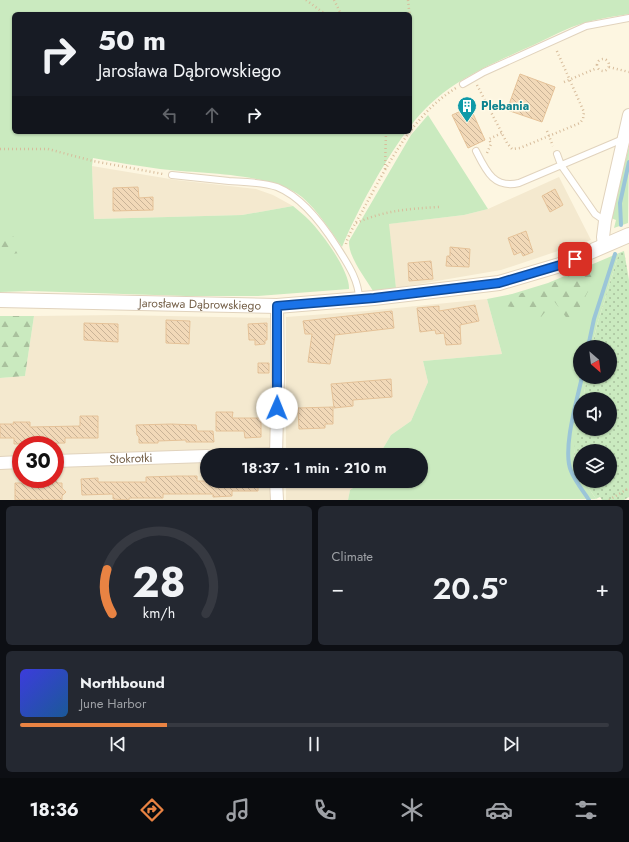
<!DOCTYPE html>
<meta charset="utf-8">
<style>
body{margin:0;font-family:Jost,sans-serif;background:#242831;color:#f1f3f6;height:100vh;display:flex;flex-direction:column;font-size:15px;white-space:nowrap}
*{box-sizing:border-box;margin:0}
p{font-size:13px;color:#9ea1a6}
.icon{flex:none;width:22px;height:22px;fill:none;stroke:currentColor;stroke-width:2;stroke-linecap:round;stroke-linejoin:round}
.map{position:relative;height:500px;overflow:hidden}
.details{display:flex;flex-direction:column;gap:6px;padding:6px;background:#0d0f14;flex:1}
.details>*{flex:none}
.banner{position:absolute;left:12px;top:12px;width:400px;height:122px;border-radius:6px;box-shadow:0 1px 3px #0004;background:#171b24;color:#f1f3f6;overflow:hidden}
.needle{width:26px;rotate:152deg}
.fabs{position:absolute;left:573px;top:340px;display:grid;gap:8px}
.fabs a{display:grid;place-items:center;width:44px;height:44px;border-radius:50%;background:#171b24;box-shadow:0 1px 3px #0004;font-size:20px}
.speed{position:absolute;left:12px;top:436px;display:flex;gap:8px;font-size:20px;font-weight:700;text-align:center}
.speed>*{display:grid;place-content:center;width:52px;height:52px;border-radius:50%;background:#171b24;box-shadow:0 1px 3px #0004;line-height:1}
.speed .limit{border:6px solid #d22;background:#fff;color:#111}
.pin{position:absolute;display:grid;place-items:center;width:34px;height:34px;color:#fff;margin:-17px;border-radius:8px;box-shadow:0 2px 6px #0006}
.me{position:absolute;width:44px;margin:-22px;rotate:1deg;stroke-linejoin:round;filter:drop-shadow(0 0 3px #0008)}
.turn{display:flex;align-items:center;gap:14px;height:84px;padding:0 20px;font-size:18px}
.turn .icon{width:52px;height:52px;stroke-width:2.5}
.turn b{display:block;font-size:28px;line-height:34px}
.lanes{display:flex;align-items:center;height:38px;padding:0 20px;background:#0003;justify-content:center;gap:20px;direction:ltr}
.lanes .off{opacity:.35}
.big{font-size:30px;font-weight:600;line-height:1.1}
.details .card{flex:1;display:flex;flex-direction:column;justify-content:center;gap:6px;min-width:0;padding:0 14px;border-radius:6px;background:#242831}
.details .dial{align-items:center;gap:0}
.dial svg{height:104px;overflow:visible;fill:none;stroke:#363941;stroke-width:7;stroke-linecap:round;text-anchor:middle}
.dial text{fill:#f1f3f6;stroke:none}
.song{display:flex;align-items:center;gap:12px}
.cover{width:48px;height:48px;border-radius:6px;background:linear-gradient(135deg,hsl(240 70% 55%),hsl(210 70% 35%))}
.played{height:4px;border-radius:2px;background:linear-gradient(90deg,#e98343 25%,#363941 25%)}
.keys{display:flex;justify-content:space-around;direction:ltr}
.heat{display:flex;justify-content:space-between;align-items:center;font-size:22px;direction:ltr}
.details .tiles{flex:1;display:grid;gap:6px;grid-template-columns:1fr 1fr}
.card:last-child{grid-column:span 2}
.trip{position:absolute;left:200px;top:448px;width:228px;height:40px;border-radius:20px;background:#171b24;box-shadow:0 1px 3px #0004;font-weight:600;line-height:40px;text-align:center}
.tab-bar{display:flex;height:64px;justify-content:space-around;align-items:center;background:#090b0e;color:#9ea1a6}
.tab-bar .icon{width:28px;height:28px}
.tab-bar .on{color:#e98343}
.tab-bar b{font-size:18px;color:#f1f3f6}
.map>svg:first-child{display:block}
.residential{fill:#f4e9cf;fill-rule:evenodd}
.grass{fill:#caeabf}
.forest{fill:url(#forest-firs)}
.park{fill:url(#park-dots)}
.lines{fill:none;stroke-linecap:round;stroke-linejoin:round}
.stream{stroke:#9bc5d8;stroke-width:4}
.building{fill:url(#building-back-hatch);stroke:#e5c298}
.service-casing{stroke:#e1d3bd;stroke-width:8}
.minor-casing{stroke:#e1d3bd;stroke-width:14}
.tertiary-casing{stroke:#e1d3bd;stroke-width:16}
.path{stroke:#d7bc9b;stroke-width:2.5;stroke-dasharray:1 3;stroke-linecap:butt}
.service{stroke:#fff;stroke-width:6}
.minor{stroke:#fff;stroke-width:12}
.tertiary{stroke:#fff;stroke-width:14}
.route-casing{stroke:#114b97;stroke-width:10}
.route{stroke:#1a73e8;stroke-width:7}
.labels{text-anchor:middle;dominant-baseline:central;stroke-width:3;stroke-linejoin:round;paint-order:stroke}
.culture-label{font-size:12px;font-weight:bold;fill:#0d838f;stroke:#fffae7;text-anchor:start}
.street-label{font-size:12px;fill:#745f47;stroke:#fffae7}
</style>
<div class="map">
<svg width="629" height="500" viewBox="0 0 629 500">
<defs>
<pattern id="forest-firs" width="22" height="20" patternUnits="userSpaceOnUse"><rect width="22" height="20" fill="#caeabf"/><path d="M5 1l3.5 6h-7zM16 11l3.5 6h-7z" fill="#a9c19d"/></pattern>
<pattern id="park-dots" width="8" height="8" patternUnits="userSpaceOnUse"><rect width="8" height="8" fill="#caeabf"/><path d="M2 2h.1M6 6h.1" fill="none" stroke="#a9c19d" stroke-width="1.8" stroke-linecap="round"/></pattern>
<pattern id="building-back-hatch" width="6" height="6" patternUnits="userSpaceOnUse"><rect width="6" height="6" fill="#f2d9b8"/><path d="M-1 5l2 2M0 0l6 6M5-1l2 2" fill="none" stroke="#c9b397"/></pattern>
</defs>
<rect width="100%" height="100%" fill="#fdf6e1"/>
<path class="residential" d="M92,166L176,180L256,189L273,195L293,206L242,215L94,219Z
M559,177L591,240L501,270L396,288L388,224L464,215L488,209Z
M487,299L502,354L423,361L428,382L411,421L391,435L379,455H286V317L366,311Z
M119,315L274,318L272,455H207V481H271V500H0V378L25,376L34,316ZM21,445H55V479H21Z
M286,481H363L350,490L348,500H286Z"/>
<path class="grass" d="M0,0H629V14C610,17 591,20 572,27C555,34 539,43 522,50C479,70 439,87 410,127V14H14V132H406C382,165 358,209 342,247C330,230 318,211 302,197C271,172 199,174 160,169C138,166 115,162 93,158L92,166L94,219L242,215L293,206C298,210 304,215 309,220C322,233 350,271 349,289L258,296H186L30,291L0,292Z
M428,115L488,209L464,215L389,224L396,288L373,291C365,277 348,257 349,241L411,135Z
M629,146L628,223L614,228L616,220L611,218Z
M619,253L597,325L592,347H580V377H587L583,399H580V416L574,455L575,465L580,476V481H584L596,499L348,500L350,490L363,481H421V455H379L391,435L411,421L428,382L423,361L502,354L487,299L512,294L548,283Z"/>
<path class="forest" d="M0,230H11L19,253L0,256Z
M594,267V280L571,324L554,301L541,317L519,308L498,305L496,301L538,288Z
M0,316H34L25,376L0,378Z"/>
<path class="park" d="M624,251L629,280V497L624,500H602L600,497L596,499L584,481H610V451H580V476C569,459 577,435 580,416V429H610V399H583L587,377H610V347H592L597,325L619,253Z"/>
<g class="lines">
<path class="stream" d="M621,225L620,203L629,162
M588,347L594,319L615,254
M582,377C577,400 562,450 571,471C575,481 583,491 589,500"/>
</g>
<path class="building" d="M520,74L555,87L542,122L507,110Z
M470,107L485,140L468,148L452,115Z
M138,187L139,198L153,197V210L113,211V188Z
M555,189L563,205L550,212L542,196Z
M526,231L533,252L523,256L521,252L514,255L508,238Z
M450,247L470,249L469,267L446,266L447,256H450Z
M431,261L433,279L409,281L408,263Z
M475,305L479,321L460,325L461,344L446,345L444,333L436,334L435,330L420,332L417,308L439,306V311Z
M392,311L394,328L335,335L330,364L308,362L312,334H305L303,321Z
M166,320L190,321L189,344L166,343Z
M84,323L118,324V342L84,340Z
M267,323V340H265V344L255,345V340H249L248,324Z
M258,363H269V373H258Z
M391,379L392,397L353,400V406L334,408L331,384Z
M333,407V424H325V428L299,429L298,408Z
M216,412H233L232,418H261V437L245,438L244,431H216Z
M80,416H98V438H65V443L14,444V438H0V424H14L13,422H30V427L80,426Z
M171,424L196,425L197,431H213L214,442H186V440L158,441V443H139V437L137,435L136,425Z
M178,476H197V481H258V491H232V496L213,497V494H163V498H129V500L113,499V494L82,495L81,479L98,478V482H146V477Z
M49,479H54L58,483H62V488L66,492L62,496V500H15V483H45Z"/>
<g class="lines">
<defs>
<path id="service" d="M463,84L484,72L586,26L629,18
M476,151C486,171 494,189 519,183L623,139
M557,154L561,165L595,214L605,221
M172,175C191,177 210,179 229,181C245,182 263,182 277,187C302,197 323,225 337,247C347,263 359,280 359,299"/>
<g id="minor">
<path d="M604,246L603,237L605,221L629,115"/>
<path d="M240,455L276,454"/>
<path d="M276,455L278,377L277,306"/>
<path id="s1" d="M55,461L207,456"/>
<path d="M0,463L21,462"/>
<path d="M276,481L277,500"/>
</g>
<g id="tertiary">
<path id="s2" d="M0,300L277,306L374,298L499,283L560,265L629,235"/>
</g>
</defs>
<use href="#service" class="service-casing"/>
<use href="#minor" class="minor-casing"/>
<use href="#tertiary" class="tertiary-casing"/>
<path class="path" d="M306,0L325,14
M334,0L341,14
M408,0L410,19
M597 65a6 6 0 1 1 12 0a6 6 0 1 1-12 0Z
M609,67L629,72
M564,82L597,68
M477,85L507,143L512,149L520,148L580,123L583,119L584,112L556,49
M547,131L553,146
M0,149H48L93,161L163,174
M487,153L491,144L489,139L502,133
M385,169L386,132
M356,223C386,210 408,209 439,207
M346,244C348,234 359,218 364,208C387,166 413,114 456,88
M609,500L629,488"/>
<use href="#service" class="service"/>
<use href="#minor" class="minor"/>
<use href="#tertiary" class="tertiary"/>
</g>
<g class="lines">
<defs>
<path id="route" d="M277,408V306L374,298L499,283L560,265L575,259"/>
</defs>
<use href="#route" class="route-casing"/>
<use href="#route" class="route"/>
</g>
<defs>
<symbol id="building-pin" viewBox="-11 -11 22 30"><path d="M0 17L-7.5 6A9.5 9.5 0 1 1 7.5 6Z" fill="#0f9aa8" stroke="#fffae7"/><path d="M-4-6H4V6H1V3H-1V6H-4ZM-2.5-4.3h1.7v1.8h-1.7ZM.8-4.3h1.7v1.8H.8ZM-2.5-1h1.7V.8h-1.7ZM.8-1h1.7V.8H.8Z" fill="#fff"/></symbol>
</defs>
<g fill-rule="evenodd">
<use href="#building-pin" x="456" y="95" width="22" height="30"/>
</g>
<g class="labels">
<g class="culture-label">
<text x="481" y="106">Plebania</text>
</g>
<g class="street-label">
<text stroke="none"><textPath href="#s2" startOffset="200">Jarosława Dąbrowskiego</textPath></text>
<text stroke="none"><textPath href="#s1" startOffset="76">Stokrotki</textPath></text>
</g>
</g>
</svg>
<div class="fabs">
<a><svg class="needle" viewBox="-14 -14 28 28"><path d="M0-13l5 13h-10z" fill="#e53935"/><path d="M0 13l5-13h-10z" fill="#9ea1a6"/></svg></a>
<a><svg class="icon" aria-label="sound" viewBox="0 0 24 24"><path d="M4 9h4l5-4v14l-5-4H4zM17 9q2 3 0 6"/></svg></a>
<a><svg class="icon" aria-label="layers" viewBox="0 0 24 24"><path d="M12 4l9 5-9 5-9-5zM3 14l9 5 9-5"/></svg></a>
</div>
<div class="speed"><div class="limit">30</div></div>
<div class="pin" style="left:575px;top:259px;background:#d93025"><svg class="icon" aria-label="arrive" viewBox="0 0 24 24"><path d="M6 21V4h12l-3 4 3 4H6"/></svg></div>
<svg class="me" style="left:277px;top:408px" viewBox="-20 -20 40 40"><circle r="19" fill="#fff"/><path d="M0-13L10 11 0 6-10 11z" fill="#1a73e8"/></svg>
<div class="trip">18:37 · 1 min · 210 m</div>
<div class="banner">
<div class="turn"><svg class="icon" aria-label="right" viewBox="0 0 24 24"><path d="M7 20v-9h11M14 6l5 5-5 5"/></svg><div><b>50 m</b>Jarosława Dąbrowskiego</div></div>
<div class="lanes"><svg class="icon off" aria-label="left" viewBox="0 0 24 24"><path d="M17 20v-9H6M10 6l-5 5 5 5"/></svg><svg class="icon off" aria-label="ahead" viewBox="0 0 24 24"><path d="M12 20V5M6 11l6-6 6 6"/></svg><svg class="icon" aria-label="right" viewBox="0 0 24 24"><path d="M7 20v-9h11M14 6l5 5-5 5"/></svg></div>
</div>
</div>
<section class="details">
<div class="tiles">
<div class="card dial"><svg viewBox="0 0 100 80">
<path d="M14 69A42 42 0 1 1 86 69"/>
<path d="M14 69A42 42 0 0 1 10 35" stroke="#e98343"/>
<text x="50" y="56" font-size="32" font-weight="700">28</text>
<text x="50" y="72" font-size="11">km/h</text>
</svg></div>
<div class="card"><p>Climate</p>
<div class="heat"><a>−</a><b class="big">20.5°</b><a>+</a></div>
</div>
<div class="card">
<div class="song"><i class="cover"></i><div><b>Northbound</b><p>June Harbor</p></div></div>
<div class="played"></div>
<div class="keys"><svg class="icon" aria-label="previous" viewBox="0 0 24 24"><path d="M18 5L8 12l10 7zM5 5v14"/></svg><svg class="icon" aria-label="pause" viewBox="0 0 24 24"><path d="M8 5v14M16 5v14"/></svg><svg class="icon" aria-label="next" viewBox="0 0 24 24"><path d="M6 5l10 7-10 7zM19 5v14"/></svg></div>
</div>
</div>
</section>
<nav class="tab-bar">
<b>18:36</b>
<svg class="icon on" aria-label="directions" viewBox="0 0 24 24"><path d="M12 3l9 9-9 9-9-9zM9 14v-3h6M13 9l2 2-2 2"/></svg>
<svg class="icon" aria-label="music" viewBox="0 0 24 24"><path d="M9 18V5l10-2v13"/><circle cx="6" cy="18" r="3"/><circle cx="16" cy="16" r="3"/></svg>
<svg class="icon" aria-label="phone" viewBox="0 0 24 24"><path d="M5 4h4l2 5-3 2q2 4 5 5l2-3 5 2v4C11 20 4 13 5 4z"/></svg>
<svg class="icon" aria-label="climate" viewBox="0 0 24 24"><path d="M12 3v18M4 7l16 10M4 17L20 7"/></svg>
<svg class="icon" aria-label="car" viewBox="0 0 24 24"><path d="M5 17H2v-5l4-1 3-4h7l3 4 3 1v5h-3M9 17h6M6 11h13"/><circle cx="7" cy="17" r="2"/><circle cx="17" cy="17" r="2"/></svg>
<svg class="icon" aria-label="filters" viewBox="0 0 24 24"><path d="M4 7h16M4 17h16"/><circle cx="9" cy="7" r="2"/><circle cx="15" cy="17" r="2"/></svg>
</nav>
